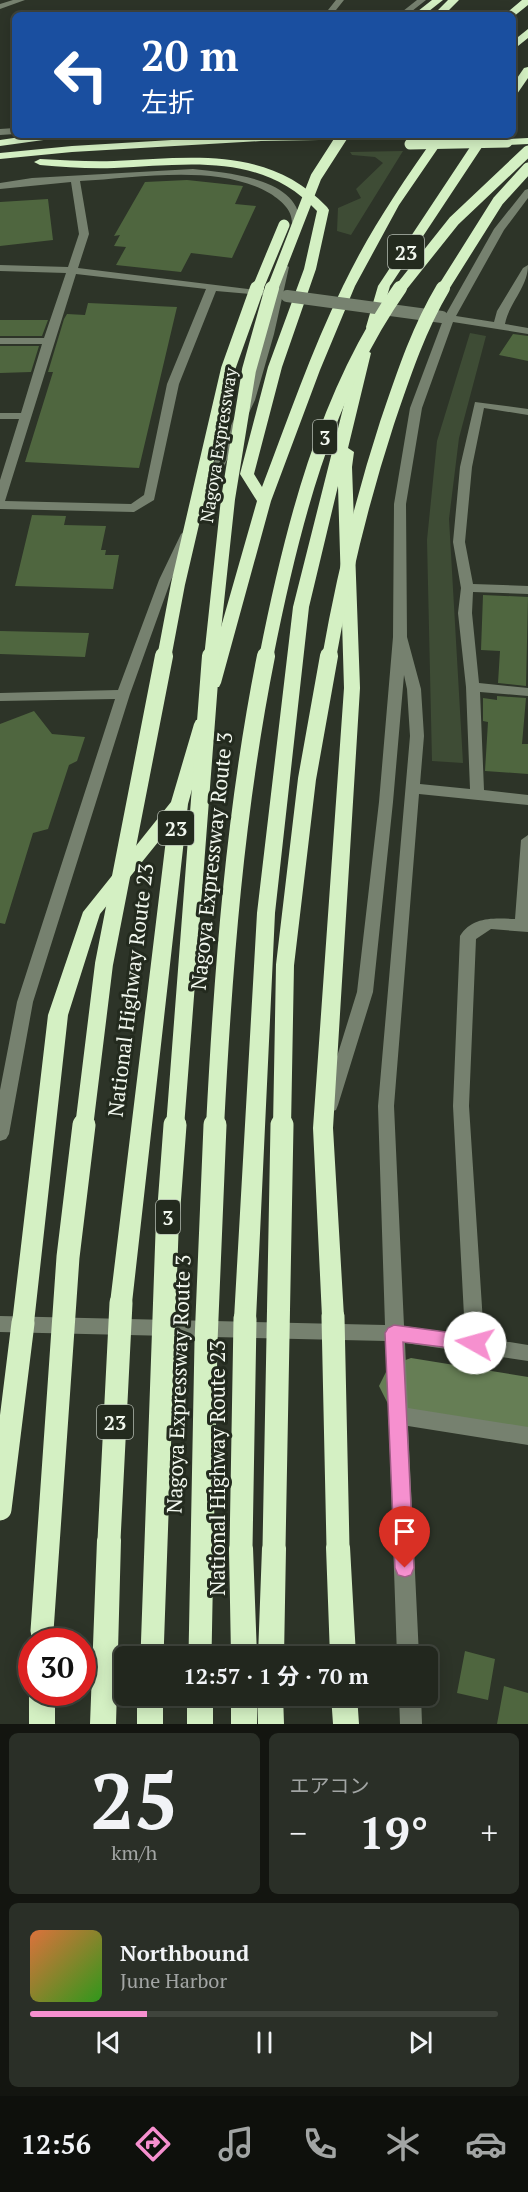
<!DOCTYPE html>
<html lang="ja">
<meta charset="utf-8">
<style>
body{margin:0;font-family:"PT Serif","Noto Sans JP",serif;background:#2a2f27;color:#f1f3f6;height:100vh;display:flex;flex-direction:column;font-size:22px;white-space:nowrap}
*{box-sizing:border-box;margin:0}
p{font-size:20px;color:#a2a5a4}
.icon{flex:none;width:33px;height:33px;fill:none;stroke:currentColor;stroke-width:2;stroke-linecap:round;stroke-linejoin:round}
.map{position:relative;height:1724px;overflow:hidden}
.drawer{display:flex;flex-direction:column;gap:9px;padding:9px;background:#131510;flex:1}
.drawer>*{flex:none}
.top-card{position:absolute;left:12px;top:12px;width:504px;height:126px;border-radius:9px;box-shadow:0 3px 15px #0003,0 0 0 2px #3f443c;background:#1a4fa0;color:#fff;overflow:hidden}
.speed{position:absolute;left:18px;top:1628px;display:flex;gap:12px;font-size:30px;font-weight:700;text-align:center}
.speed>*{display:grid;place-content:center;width:78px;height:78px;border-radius:50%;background:#22271e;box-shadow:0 3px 15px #0003,0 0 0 2px #3f443c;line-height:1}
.speed .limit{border:9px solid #d22;background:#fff;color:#111}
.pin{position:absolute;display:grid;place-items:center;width:51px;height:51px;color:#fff;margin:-62px -26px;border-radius:50% 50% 50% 0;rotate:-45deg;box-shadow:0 0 6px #0007}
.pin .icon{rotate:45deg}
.me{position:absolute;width:66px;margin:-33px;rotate:277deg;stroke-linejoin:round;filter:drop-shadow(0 0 4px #0008)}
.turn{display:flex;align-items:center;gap:21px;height:126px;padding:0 30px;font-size:27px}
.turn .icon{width:78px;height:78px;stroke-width:2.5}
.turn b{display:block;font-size:42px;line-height:51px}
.big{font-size:45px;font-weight:700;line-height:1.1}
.drawer .tile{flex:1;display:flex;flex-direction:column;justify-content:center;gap:9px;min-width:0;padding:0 21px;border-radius:9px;background:#2a2f27}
.drawer .dial{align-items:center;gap:0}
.dial b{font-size:78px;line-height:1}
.song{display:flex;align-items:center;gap:18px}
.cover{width:72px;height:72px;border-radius:9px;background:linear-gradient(135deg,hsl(20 70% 55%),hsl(110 70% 35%))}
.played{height:6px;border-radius:3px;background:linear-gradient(90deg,#f690cf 25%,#3f443c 25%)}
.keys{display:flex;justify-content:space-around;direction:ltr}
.heat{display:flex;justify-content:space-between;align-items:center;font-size:33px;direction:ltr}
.drawer .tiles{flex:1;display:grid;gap:9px;grid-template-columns:1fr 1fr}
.tile:last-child{grid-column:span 2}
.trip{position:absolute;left:114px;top:1646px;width:324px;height:60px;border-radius:9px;background:#22271e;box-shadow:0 3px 15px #0003,0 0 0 2px #3f443c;font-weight:700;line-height:60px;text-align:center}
.menu{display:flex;height:96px;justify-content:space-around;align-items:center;background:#0e100c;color:#a2a5a4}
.menu .icon{width:42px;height:42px}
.menu .on{color:#f690cf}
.menu b{font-size:27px;color:#f1f3f6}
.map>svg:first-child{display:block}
.green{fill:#3e4c35}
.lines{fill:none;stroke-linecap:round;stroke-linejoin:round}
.river{fill:#667e55;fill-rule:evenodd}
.building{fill:#4f663f}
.minor{fill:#76816f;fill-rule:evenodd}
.highway{fill:#d4f0c3;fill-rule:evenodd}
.minor-bridge{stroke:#76816f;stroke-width:12}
.highway-bridge-far3{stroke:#d4f0c3;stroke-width:11}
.highway-bridge-far2{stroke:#d4f0c3;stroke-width:14}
.highway-bridge-far1{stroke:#d4f0c3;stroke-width:18}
.highway-bridge{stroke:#d4f0c3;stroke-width:23}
.route{fill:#f690cf;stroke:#a05e87;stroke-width:1.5}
.labels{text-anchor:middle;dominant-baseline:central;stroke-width:6;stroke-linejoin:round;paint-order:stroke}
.far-street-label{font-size:18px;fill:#f1f7ee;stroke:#232a1e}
.shield{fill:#232a1e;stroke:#b3bab0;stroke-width:1.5}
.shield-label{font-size:20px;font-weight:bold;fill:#f1f7ee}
.street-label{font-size:21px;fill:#f1f7ee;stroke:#232a1e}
</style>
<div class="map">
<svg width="528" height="1724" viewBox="0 0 528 1724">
<rect width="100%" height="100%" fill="#2d3428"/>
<path class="green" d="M403,151L351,235L337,231L338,208L361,198L356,189L383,163L375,157L352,155L350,152Z
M470,333L486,336L459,438L449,519L463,763L432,761L427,540L437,441Z"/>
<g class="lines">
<path class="river" d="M411,1358L528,1377V1435L411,1414L389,1406L379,1386L389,1366Z"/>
</g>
<path class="building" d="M187,180L243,186L235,204L256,206L232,258L191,253L181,272L116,265L126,247L114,246L120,235L114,236L145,182Z
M48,199L53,240L0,246V202Z
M88,303L177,307L139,468L25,462L53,372H48L64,319L67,314L85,315Z
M0,320H48L42,336H0Z
M513,334L528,336V361L499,355Z
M0,346H39L31,372L0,373Z
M32,515L66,516L64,525L106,526L101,550H106L105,555H119L113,589L15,586Z
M483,595L528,597L526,686L498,683L500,651L481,650Z
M0,631L89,633L85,657L0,654Z
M497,696L526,698L522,744H528V774L485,771L488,722L483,721V698L497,700Z
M34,711L52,734L85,737L77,761L69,765L48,829L33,833L5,924L0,923V724Z
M465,1651L495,1659L488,1700L457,1693Z
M504,1686L528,1693V1724H497Z"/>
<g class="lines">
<path class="minor" d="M13,0H25L0,9V4Z
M336,0H344L332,15H324Z
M417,0H426L407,15H398Z
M15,128V134L0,135V129Z
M193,169C232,173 313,180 298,236L293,239L288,236C289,232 291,227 292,223C292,209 281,201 271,194C219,163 139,178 80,181L89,234L78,268L273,292L279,267L284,264L289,267L274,334L255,400L205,507L199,511L193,507L243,400L264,334L272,296L216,291L179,384L154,500L134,512L0,509V480L19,419H0V413H21L42,344H0V338H44L66,273L0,271V265L68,267L79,234L71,182L0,189V183L32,178ZM76,274L206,289L167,384L144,495L131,504L5,501Z
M528,189V198L504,230L456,316L494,322L497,311L523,268L528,265C528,287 509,303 505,324L528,328V334L453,322L422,408L406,504L407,637L421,689L424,736L420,784L470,789L466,687L458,613L461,588L453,542L460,467L475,402L528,409V415L484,408L472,467L465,542L473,584L528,586V594L473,592L472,613L479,683L528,688V696L480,692L484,790L528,795V805L419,794L394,1106L404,1326L465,1335L453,1106L460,936C472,916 495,918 515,919L521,840L528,835V932L491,929L476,939L469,1106L484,1338L528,1345V1361L405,1343L408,1408L528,1427V1445L408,1426L419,1656H397L386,1341L0,1332V1316L385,1325L378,1106L410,736L407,689L404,675L393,802L373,992L338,1105L336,1110L330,1112L324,1110L322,1105L357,992L379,802L393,637L394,504L410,408L443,320L437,317L446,314L494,229L525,190Z
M187,530L193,534L171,580L130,694L33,1002L9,1134L6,1139L0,1141V1090L17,1002L115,699L0,701V693L118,690L159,580L181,534Z
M399,1695H421L422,1724H400Z"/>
<path class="highway" d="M432,0H443L424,15H413Z
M448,0H459L444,15H433Z
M522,0H528V5L513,17L504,15Z
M528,29V38L513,50V41Z
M528,67V78L517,94L513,95V84L524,68Z
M34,135H64L58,138L0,146V140Z
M255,135H447L399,205L355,286L320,370L271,501L221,683L219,687H207L205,683L257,501L240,474L268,367L304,269L317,211C261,151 186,165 114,168C89,169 64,167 40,165L34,162L40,159C65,160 89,162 114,161C191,158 268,145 327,207L329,210L316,269L282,367L254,474L262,487C288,419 311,351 343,286C368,234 400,186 434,138L261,141L72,152L0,159V153L72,146Z
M478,135H490L390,286L378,327L377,330H367L366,327L378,286Z
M528,138V144L507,145L501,142L507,139Z
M364,349L371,353L348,448L354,452L352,467L360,688L333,1128L344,1317L341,1324L333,1327L325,1324L322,1317L313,1128L344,688L338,486L309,607L275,913L256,1319L253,1326L245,1329L237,1326L234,1319L257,913L293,607L357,353Z
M202,719L208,720L210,724L188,804L132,1303L129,1310L121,1313L113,1310L110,1303L167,831L100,914L68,1015L34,1323L31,1330L23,1333L15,1330L12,1323L48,1015L83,912L171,802L194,724L196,720Z
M109,1528L118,1532L121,1540L116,1724H90L97,1540L100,1532Z
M338,1535L347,1539L350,1547L356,1656H330L326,1547L329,1539Z
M241,1536L250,1540L253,1548L257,1656H231L229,1548L232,1540Z
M274,1536L283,1540L286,1548L284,1656H258L262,1548L265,1540Z
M32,1686V1692H55V1724H29V1692Z
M137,1695H163V1724H137Z
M187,1695H213V1724H187Z
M231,1695H257V1724H231Z
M257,1695H283L284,1724H258Z
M331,1695H357L359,1724H333Z"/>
<path class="minor-bridge" d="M287,296L442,317"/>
<path class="highway-bridge-far3" d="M410,144L507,142
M257,290L284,225
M272,290L316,177L343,135
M399,290L454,221L528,151
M442,290L498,201L528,168"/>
<path class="highway-bridge-far2" d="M164,658L178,584L228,369L257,288
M211,658L228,499L249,370L272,288
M266,658C291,531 325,394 400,288
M329,658C343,578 362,500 387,423C403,376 418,330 443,288"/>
<path class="highway-bridge-far1" d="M84,1127L104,964L164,656
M175,1127L211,656
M215,1127C223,969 235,811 266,656
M282,1127L285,965L307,779L329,656"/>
<path class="highway-bridge" d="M333,1317L338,1547
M0,1509L23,1323
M109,1540L121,1303
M241,1548L245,1319
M274,1548L282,1125
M42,1631L68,1257L84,1125
M152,1656L167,1233L175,1125
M200,1656L206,1342L215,1125"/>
</g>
<path class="route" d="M394,1325L475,1336L481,1338L484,1343L481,1349L475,1351L403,1342L414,1568L411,1575L405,1577L398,1575L395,1568L385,1333L388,1328Z"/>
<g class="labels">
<g class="far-street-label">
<text transform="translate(218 445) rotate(-81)">Nagoya Expressway</text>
</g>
<g class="shield">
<rect x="388" y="235" width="36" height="34" rx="4.5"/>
<rect x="313" y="420" width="24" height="34" rx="4.5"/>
<rect x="158" y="811" width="36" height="34" rx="4.5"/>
<rect x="156" y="1200" width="24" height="34" rx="4.5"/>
<rect x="97" y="1405" width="36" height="34" rx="4.5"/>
</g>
<g class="shield-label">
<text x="406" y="252">23</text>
<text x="325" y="437">3</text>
<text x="176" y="828">23</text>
<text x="168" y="1217">3</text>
<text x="115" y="1422">23</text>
</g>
<g class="street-label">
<text transform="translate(211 861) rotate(-84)">Nagoya Expressway Route 3</text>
<text transform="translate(130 990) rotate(-83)">National Highway Route 23</text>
<text transform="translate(178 1384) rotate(-88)">Nagoya Expressway Route 3</text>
<text transform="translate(217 1468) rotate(-90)">National Highway Route 23</text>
</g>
</g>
</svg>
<div class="speed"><div class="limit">30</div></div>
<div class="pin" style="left:405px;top:1568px;background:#d93025"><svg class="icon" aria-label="arrive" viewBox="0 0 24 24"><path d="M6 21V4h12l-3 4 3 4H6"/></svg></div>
<svg class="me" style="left:475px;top:1343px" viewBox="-20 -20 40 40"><circle r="19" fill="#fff"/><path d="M0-13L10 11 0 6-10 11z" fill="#f690cf"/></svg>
<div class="trip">12:57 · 1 分 · 70 m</div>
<div class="top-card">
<div class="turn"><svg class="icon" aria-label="left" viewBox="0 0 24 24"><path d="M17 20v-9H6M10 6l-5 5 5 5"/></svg><div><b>20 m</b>左折</div></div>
</div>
</div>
<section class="drawer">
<div class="tiles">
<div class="tile dial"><b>25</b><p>km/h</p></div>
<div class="tile"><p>エアコン</p>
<div class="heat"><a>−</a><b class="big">19°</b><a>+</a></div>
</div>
<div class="tile">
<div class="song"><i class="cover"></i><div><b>Northbound</b><p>June Harbor</p></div></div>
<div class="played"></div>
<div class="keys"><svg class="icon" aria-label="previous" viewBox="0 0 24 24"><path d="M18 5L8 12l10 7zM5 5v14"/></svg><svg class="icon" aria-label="pause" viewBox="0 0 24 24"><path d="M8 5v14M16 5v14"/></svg><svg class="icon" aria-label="next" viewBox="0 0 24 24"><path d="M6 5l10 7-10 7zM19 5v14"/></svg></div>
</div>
</div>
</section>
<nav class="menu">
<b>12:56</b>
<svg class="icon on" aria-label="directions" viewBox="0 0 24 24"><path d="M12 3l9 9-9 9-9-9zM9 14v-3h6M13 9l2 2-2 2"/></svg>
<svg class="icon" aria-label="music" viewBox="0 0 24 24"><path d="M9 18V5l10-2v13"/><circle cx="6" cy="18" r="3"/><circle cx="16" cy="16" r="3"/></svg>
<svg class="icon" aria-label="phone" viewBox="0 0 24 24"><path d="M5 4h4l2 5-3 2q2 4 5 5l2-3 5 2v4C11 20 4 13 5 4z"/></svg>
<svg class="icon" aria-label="climate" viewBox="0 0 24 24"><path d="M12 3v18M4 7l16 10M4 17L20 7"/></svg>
<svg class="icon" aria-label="car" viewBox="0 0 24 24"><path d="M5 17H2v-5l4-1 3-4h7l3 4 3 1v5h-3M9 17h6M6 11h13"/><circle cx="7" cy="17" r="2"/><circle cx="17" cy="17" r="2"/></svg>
</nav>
